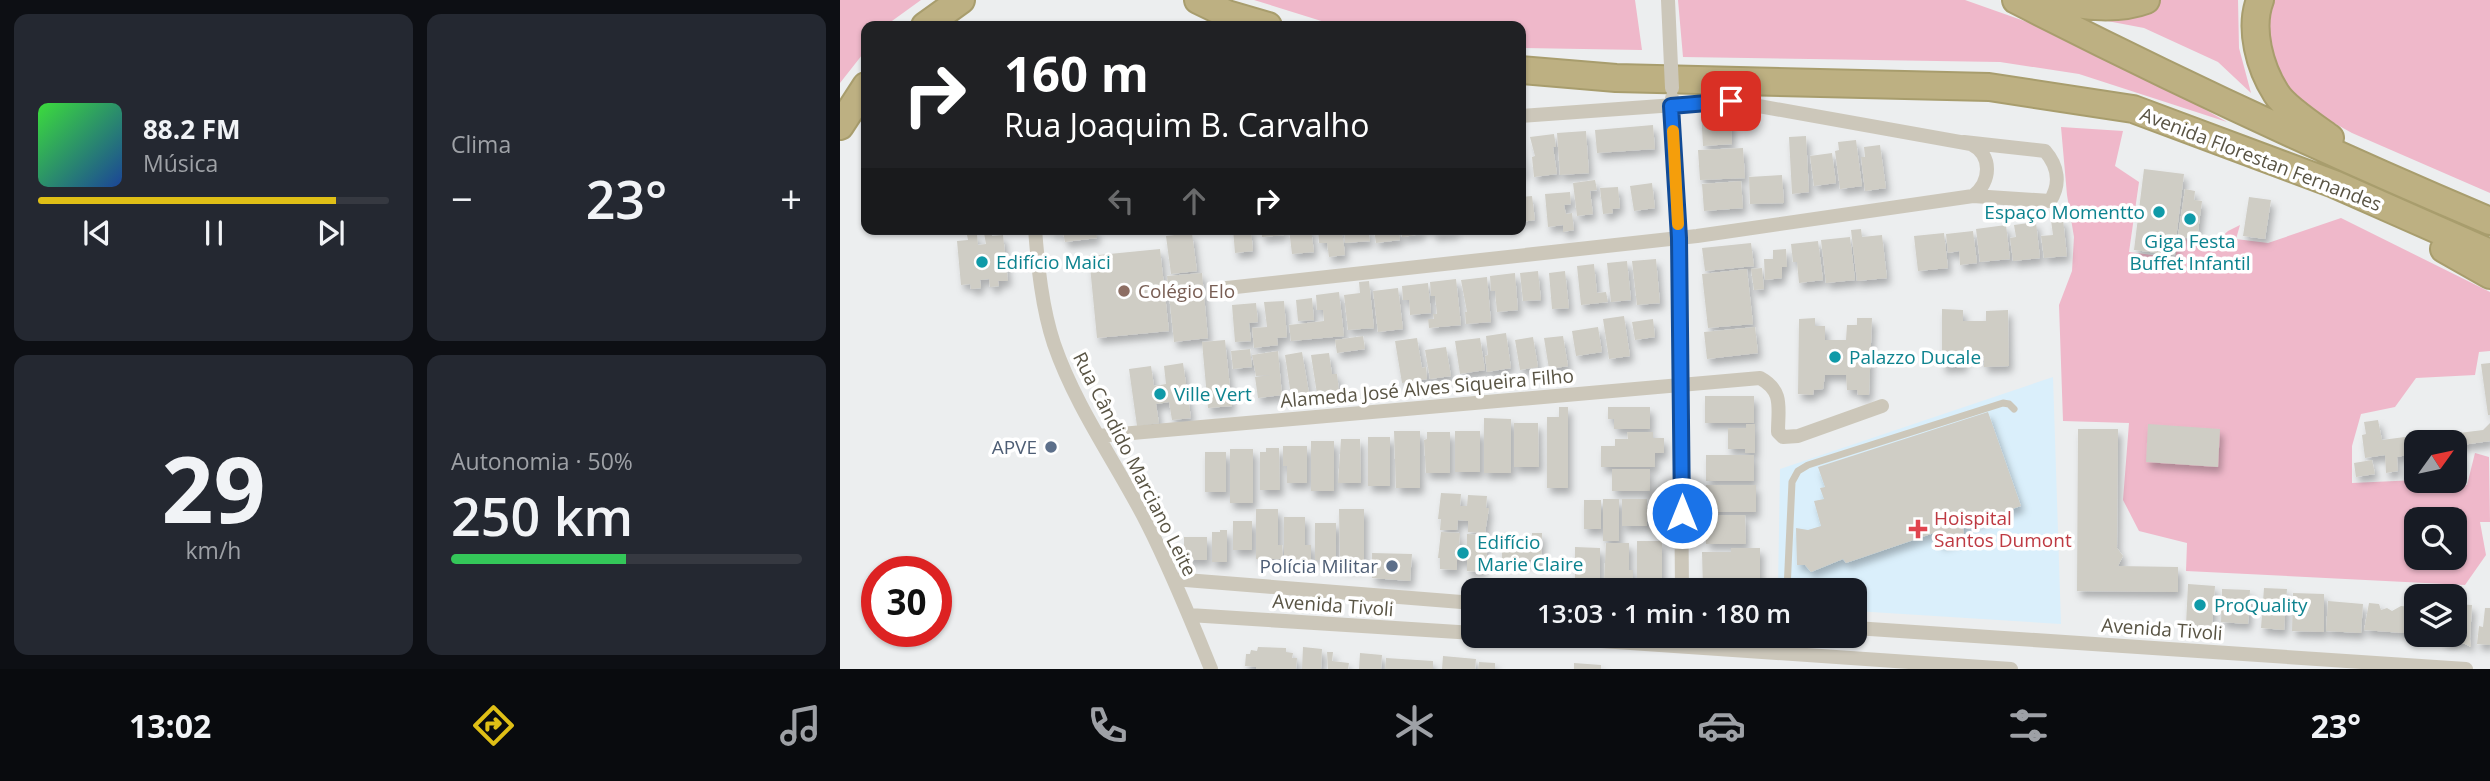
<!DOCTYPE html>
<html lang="pt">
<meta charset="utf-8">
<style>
body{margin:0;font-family:"Open Sans",sans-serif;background:#242831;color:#f1f3f6;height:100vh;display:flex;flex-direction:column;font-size:26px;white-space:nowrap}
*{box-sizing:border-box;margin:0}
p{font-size:23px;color:#9ea1a6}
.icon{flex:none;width:38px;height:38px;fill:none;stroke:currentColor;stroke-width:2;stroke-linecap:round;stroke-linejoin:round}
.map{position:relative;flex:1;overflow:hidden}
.drawer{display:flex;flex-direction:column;gap:14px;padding:14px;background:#0d0f14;width:840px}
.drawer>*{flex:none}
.guide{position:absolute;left:21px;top:21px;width:665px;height:214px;border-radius:14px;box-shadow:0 2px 5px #0004;background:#202124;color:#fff;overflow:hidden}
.needle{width:46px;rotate:57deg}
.fabs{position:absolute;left:1564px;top:430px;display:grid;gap:14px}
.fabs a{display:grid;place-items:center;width:63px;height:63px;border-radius:14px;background:#171b24;box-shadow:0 2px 5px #0004;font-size:35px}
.speed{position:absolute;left:21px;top:556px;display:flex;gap:14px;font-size:35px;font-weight:700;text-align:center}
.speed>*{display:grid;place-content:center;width:91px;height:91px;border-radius:50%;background:#171b24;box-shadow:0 2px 5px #0004;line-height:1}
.speed .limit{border:10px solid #d22;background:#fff;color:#111}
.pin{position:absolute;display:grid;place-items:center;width:60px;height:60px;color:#fff;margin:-30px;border-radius:14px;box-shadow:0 4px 10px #0006}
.me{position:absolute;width:77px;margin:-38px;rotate:0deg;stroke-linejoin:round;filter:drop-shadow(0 0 5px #0008)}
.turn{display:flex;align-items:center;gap:24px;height:147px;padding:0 28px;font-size:32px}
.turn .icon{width:91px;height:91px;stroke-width:2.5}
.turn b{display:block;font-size:49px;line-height:60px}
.lanes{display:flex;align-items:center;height:66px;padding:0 28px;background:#0003;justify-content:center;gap:35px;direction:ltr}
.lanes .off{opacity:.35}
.big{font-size:52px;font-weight:600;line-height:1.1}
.drawer .widget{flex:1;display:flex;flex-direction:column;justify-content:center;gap:10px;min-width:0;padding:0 24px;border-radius:14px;background:#242831}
.drawer .dial{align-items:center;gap:0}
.dial b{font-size:91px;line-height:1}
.song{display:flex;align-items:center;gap:21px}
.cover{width:84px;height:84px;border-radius:10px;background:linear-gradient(135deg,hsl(120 70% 55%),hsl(220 70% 35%))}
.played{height:7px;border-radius:4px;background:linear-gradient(90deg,#dfbf16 85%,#363941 85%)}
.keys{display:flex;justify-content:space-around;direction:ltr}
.heat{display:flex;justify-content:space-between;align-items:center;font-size:38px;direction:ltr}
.charge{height:10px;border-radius:5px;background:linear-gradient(90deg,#34c759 50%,#363941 0)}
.drawer .tiles{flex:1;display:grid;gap:14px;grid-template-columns:repeat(2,1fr)}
.trip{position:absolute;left:621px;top:578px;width:406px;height:70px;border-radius:14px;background:#171b24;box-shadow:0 2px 5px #0004;font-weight:600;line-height:70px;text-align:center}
.tab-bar{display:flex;height:112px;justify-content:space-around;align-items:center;background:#090b0e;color:#9ea1a6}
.tab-bar .icon{width:49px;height:49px}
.tab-bar .current{color:#dfbf16}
.tab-bar b{font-size:32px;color:#f1f3f6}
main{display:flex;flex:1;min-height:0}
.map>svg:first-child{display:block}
.medical{fill:#daeffb}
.green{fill:#efb8ca;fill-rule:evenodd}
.building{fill:#cfcdc5;filter:url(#shadow)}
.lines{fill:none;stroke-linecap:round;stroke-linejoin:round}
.highway-casing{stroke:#a89d6d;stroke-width:30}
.lane{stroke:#ccc7ba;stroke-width:7}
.street{stroke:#ccc7ba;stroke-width:14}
.highway{stroke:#bdb082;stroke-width:26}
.street-bridge{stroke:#ccc7ba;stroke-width:14}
.route-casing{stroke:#114b97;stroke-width:18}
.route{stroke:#1a73e8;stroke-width:12}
.slow{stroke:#f59e0b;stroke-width:12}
.culture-dot{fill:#0f9aa8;stroke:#fff;stroke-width:2.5}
.education-dot{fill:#8d6e63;stroke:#fff;stroke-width:2.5}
.service-dot{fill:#5c6f8a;stroke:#fff;stroke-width:2.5}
.health-dot{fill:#e0444e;stroke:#fff;stroke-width:2.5}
.labels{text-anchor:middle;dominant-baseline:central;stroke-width:7;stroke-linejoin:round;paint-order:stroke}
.street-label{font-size:19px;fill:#595444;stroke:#fff}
.culture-label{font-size:19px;fill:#0d838f;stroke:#fff;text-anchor:start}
.education-label{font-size:19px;fill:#785e54;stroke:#fff;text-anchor:start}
.service-label{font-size:19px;fill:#4e5e75;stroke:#fff;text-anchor:end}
.health-label{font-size:19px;fill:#be3a42;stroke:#fff;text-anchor:start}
</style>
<main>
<section class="drawer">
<div class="tiles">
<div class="widget">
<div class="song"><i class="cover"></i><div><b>88.2 FM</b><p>Música</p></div></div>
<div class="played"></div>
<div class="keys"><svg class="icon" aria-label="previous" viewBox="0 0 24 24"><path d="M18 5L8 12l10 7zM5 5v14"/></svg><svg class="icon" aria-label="pause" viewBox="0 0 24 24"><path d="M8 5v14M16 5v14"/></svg><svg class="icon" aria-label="next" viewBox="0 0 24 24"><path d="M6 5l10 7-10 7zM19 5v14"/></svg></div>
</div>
<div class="widget"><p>Clima</p>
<div class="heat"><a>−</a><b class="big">23°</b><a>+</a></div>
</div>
<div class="widget dial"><b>29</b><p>km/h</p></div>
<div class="widget"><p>Autonomia · 50%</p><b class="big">250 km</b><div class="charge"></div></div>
</div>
</section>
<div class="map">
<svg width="1650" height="669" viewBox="0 0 1650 669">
<defs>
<filter id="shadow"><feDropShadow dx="3.5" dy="6" stdDeviation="3.5" flood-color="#0004"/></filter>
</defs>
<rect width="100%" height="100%" fill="#eceeef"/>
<path class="medical" d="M1213,377L1221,624L1015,611V590H938L940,469Z"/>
<path class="green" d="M0,0H81L45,26H26V50L0,83Z
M414,0H795L802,50L681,48V26H505L491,24Z
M838,0H1125L1190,23L1310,78L1387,122L1239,74L1160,62L843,57Z
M1320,0H1398L1399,48L1411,93L1378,62L1304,28L1262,20Z
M1427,0H1650V193L1512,133L1456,102L1433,69L1425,9Z
M1221,127L1283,131L1275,166L1299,182L1289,252L1335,258L1339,239L1377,241L1388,231L1400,225L1396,239L1428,243L1501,218L1650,292V351L1639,352L1635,375L1576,378L1555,407L1521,414L1512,446V483L1577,480L1627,485L1635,453L1649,457L1650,522H1640L1646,555L1625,585L1346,571L1347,543L1299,531L1283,500L1289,423L1223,421L1219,305L1232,271L1234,237L1227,195ZM1577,520H1615V558H1577Z"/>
<path class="building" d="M877,109V119L891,118L892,144L863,146L861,110Z
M813,125L815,149L757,153L755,130Z
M746,131L749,173L720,175L717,133Z
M714,134L716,147H713L717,174L694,177L692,157L695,156L690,137Z
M966,136L969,192L952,194L949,137Z
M681,139L686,174H681Z
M1016,140L1022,186L1000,189L995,151L999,150L998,142Z
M1040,145L1046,188L1025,191L1021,157H1025L1024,147Z
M903,148L905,178L860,180L858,150Z
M992,153L996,183L974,186L970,156Z
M1304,169L1344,174L1334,255L1294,250Z
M942,175L944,203L910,204L909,177Z
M755,180L757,190L750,191L753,214L737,216L733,183Z
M901,181L903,208L864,211L862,184Z
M812,183L815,208L794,211L790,186Z
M778,187L780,208L772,209L773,213L763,214L760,188Z
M1345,189L1355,191L1354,200L1362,201L1357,239L1338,236Z
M730,192L731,204L724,205L726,214L732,213L734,230L723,232V225L708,227L705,194Z
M692,196L695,220L681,222V197Z
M1409,197L1431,200L1425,239L1403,236Z
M1223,219L1227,256L1204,258L1201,236L1213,235L1211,220Z
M1196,222L1200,258L1173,261L1170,238L1176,237L1174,225Z
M1166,225L1170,259L1140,262L1136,229Z
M210,229H256L257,238L225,242L223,232L211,233Z
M393,229H411L413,251L395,253Z
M421,229H443L444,235L422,237Z
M449,229H471L474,252L452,254Z
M478,229H502L505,255L489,257L487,243H479Z
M504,229H528L530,241L505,243Z
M534,229H559L560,240L536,243Z
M561,229H582V234L562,237Z
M592,229H616V233L593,235Z
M1021,229L1022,237L1042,235L1047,278L1017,281L1011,230Z
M1133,231L1137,263L1120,265L1119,251L1108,253L1106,234Z
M152,232V236L163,235L168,281H158L159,286L150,287L149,279L140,280L141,288L131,289L130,284L121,285L117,241L128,240L127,235L137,234L138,245L146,244L144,233Z
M352,233L357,271L331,274L326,236Z
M1104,233L1108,268L1078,271L1074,236Z
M1010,237L1015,280L986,283L981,240Z
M978,241L983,280L959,283L957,262H953L951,244Z
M911,243L914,266L865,271L862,248Z
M320,249L329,331L257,338L249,256Z
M946,249L947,267H942V278L925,280L924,259H933V250Z
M816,259L820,303L797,305L792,261Z
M787,261L791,300L771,302L767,263Z
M754,264L757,293L766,292L768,302L741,305L737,266Z
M922,268L924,289L914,290L911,269Z
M907,269L913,324L868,328L862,274Z
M698,271L701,300L683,301L680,273Z
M725,271L729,308L712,309L709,273Z
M362,273L368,338L334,342L327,276Z
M675,273L678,310L657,312L655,291H651L650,276Z
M647,277L651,322L626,324L625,312H627L621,280Z
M616,279L621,325L589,328L588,319H594L593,314H597L595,296H591L590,282Z
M529,281L534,328L508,330L504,295L520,293L519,282Z
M588,283L591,313L570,315L569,300H563L562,286Z
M558,288L563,329L538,332L533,291Z
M499,292L504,336L451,341L449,325L484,321L483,310H477L476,295Z
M472,298L474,320L458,321L456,300Z
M444,301L447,337L437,338L438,345L414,348L412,328L427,327L424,302Z
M416,303L418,322L409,323L411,341L395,342L392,305Z
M1102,309L1123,310V321H1146V311L1168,310L1169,366L1144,367V357L1124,356V366L1102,367Z
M784,316L790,356L769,359L763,319Z
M975,318V326H985V340H1006L1007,325H1017V318H1032L1029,395H1018L1017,390H1007L1006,375H985L983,389L974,390L973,395L958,394L959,319Z
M813,319L815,337L795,340L792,322Z
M758,327L762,352L736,356L732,331Z
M915,327L918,353L867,359L864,332Z
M666,333L671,368L647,372L645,356L648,355L646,336Z
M523,336L525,349L497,353L495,340Z
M723,336L728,366L709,369L704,338Z
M693,337L698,367L680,370L675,340Z
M577,338L582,368L586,367L587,379L562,383L555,341Z
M640,338L645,370L620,374L615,341Z
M385,340L392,406L368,408L362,342Z
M606,347L611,376L590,379L585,350Z
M410,349L412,367L393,369L391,351Z
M438,351L442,395L418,398L415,377L431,375L416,376L412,355Z
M462,352L469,393L451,396L445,355Z
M489,353L492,374H497L499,391L477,394L471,355Z
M343,363L351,418L332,420L329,402L316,404L319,423L297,426L289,369L311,366L314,386L326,384L324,366Z
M1650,363V415H1648L1641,364Z
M865,396H914V423H865Z
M719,407H728V488H707V417H719Z
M768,407H810V429H774V419H768Z
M1148,412L1181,506L1123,526L1124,536L1101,544L1094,533L1006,563L1003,559L971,572L965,565H957L956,528L968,530L981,526L974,501L984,499L980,488L985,487L978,467Z
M644,418L671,419V473H644Z
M1538,420L1542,440L1580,435V438L1643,430L1650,423V441L1615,446V443H1577V469L1569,470L1567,455L1557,457L1558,471L1546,473L1545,455L1525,458L1522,435L1526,434L1524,422Z
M674,423H698L699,467H674Z
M906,424H915V453H905V449H888V428H906Z
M1308,424L1380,429L1378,467L1306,462Z
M1238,429H1278L1277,548L1283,556L1278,566L1338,567V592L1237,591Z
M554,431H580V488H556Z
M615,431H640V472H615Z
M587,432H610V473H586L584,440L587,439Z
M787,432H813V438H824V453H815V467H761V446H775V439H788Z
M528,437H550V486H528Z
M501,439H520L521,483H498Z
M471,441H494V491H471Z
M443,446H467V483H447V466H443Z
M1618,447L1621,466L1615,467V448Z
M426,448H439L440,490H420V452H426Z
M390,449H413V503H390Z
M365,452H386V492H365Z
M866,455H914V481H866Z
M1532,460L1535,474L1516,477L1514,463Z
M772,469H810V491H772Z
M866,485H916V512H866Z
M601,493L621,494L620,506H627L628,495L647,496L646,508H649L645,533L628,532V521L618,520L617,530H600L601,519H598Z
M763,499H779V541H763Z
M782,499H807V526H782Z
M810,499H826V526H810Z
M744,500H761V529H744Z
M416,509H438V545H442L443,559H416Z
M499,509H524V567H500Z
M866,515H905L906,544H866Z
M444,517H465V545H471V560H444Z
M393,521H412V550H393Z
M475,523H496V560H475Z
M380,530H387V562H372V532H380Z
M601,532L620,533L619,545H627V534L646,535L647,562H644L643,572L627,571V560H617V570L600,569V558H598Z
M662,533H672L671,538L692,539V533H702L701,564H693V560H672V564H662Z
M344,537H367V560H344Z
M797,541H822V580H797Z
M766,543H789V570H793V582H764Z
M735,547L760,548V583L735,582Z
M891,548H920V590H863L862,552H891Z
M532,553L572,554L570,581L532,578Z
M1348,584L1375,586L1372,627L1346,625Z
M1424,588L1447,589L1444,630L1421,628Z
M1382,589L1410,590L1408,624L1381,622Z
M1453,593L1484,594V632L1452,631Z
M1488,601L1523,604L1521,633L1486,631Z
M1529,603L1539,604L1541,610L1547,608L1552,611L1561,606L1570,607L1569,625L1574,620L1572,618L1573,607H1577V634L1524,630Z
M1615,604L1632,605L1630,639L1631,647L1625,644L1602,642L1603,635H1615Z
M1645,608H1650V645L1637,644L1639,626L1643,627Z
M418,647L446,648V652L453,653L452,658H457L456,669H416V667L405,666L406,654H410L411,650L417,651Z
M463,647L482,649L481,669H462Z
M487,652H493L492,661L509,663L508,669H488Z
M520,653L542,655L541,669H519Z
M603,656L636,659L635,669H602Z
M546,658L593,661V669H545Z
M639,662L655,663V669H638Z
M734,663L761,665V669H734Z"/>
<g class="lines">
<defs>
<path id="highway" d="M358,0L387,14L428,26
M1176,0C1331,79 1489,153 1650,221
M1216,0C1243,7 1280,10 1306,0
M1420,0C1409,29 1420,68 1436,93C1444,107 1476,128 1490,138
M85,26L121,0
M681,70L776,78L1149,87L1293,109L1494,184L1650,253
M0,126L26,86
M1604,249L1650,275"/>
</defs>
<use href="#highway" class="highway-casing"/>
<path class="lane" d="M947,590L952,482L958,471L968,465L1163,403L1169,404L1174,409"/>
<path class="street" d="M832,98L839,238L842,590
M681,116L891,101L1131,144C1153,155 1151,182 1133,196
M195,229C198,267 202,308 214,344C236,408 277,464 307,523C331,570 351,620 371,669
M378,289L857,236L1133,196L1210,201C1221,184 1218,166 1205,151L1124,142
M258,436L920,378C944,391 938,408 938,432L943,437L958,436L1042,406
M333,579L634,603
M349,615L634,633
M1015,628L1626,669
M675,635L1171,669"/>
<use href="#highway" class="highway"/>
<path class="street-bridge" d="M828,0L832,88"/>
</g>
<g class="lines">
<defs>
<path id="route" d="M842,513L839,238L831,106L891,101"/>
</defs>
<use href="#route" class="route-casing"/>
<use href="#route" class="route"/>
<path class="slow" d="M833,131L838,224"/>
</g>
<g class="culture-dot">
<circle cx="1319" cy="212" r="7"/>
<circle cx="1350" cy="219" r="7"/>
<circle cx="142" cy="262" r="7"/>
<circle cx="995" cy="357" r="7"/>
<circle cx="320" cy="394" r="7"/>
<circle cx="623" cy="553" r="7"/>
<circle cx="1360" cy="605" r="7"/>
</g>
<circle class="education-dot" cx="284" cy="291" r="7"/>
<g class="service-dot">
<circle cx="211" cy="447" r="7"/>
<circle cx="552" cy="566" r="7"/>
</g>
<path class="health-dot" d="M1074.5 518.5h7v7h7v7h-7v7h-7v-7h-7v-7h7z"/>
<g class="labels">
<g class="street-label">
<text transform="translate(1421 159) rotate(21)">Avenida Florestan Fernandes</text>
<text transform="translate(587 388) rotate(-5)">Alameda José Alves Siqueira Filho</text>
<text transform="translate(295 464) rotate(63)">Rua Cândido Marciano Leite</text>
<text transform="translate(493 605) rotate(4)">Avenida Tivoli</text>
<text transform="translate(1322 629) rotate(4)">Avenida Tivoli</text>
</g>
<g class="culture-label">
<text x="1305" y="212" text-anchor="end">Espaço Momentto</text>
<text x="1350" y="241" text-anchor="middle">Giga Festa<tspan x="1350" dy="22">Buffet Infantil</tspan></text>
<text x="156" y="262">Edifício Maici</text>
<text x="1009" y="357">Palazzo Ducale</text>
<text x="334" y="394">Ville Vert</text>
<text x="637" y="542">Edifício<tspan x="637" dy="22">Marie Claire</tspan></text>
<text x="1374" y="605">ProQuality</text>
</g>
<g class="education-label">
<text x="298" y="291">Colégio Elo</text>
</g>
<g class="service-label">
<text x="197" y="447">APVE</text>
<text x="538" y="566">Polícia Militar</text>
</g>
<g class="health-label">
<text x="1094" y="518">Hoispital<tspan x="1094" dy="22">Santos Dumont</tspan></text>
</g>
</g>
</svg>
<div class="fabs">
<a><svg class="needle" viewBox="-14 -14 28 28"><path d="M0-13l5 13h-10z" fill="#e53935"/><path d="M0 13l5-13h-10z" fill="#9ea1a6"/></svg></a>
<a><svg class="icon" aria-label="search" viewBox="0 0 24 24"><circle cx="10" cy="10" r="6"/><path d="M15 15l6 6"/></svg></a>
<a><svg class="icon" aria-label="layers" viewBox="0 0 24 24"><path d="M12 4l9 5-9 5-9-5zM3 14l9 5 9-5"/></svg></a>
</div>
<div class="speed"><div class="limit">30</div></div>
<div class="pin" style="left:891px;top:101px;background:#d93025"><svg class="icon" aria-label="arrive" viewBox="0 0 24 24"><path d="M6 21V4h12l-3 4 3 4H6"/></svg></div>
<svg class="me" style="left:842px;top:513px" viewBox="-20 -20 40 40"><circle r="17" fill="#1a73e8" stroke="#fff" stroke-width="3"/><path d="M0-11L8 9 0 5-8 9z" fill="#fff"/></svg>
<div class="trip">13:03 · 1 min · 180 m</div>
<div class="guide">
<div class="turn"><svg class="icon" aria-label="right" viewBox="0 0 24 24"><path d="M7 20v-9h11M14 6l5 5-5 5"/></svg><div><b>160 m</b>Rua Joaquim B. Carvalho</div></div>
<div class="lanes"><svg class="icon off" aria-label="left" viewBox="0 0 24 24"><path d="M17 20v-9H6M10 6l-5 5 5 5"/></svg><svg class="icon off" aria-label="ahead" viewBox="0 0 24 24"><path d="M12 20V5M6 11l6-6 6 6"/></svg><svg class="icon" aria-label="right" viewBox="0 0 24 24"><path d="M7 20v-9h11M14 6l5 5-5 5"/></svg></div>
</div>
</div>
</main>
<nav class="tab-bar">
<b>13:02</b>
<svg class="icon current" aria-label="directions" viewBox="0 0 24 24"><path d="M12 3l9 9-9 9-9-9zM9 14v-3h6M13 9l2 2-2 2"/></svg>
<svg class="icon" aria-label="music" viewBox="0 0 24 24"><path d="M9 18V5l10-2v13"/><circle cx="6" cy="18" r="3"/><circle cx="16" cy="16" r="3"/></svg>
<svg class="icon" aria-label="phone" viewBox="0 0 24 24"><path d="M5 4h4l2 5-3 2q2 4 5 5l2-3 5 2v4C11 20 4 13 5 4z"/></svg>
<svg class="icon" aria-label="climate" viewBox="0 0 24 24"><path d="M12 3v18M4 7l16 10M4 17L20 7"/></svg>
<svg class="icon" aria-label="car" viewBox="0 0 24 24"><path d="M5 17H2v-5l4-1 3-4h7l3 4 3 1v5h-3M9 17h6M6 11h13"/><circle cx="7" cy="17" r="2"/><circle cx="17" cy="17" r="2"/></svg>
<svg class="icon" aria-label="filters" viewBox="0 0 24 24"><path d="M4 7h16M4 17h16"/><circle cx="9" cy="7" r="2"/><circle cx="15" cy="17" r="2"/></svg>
<b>23°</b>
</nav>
